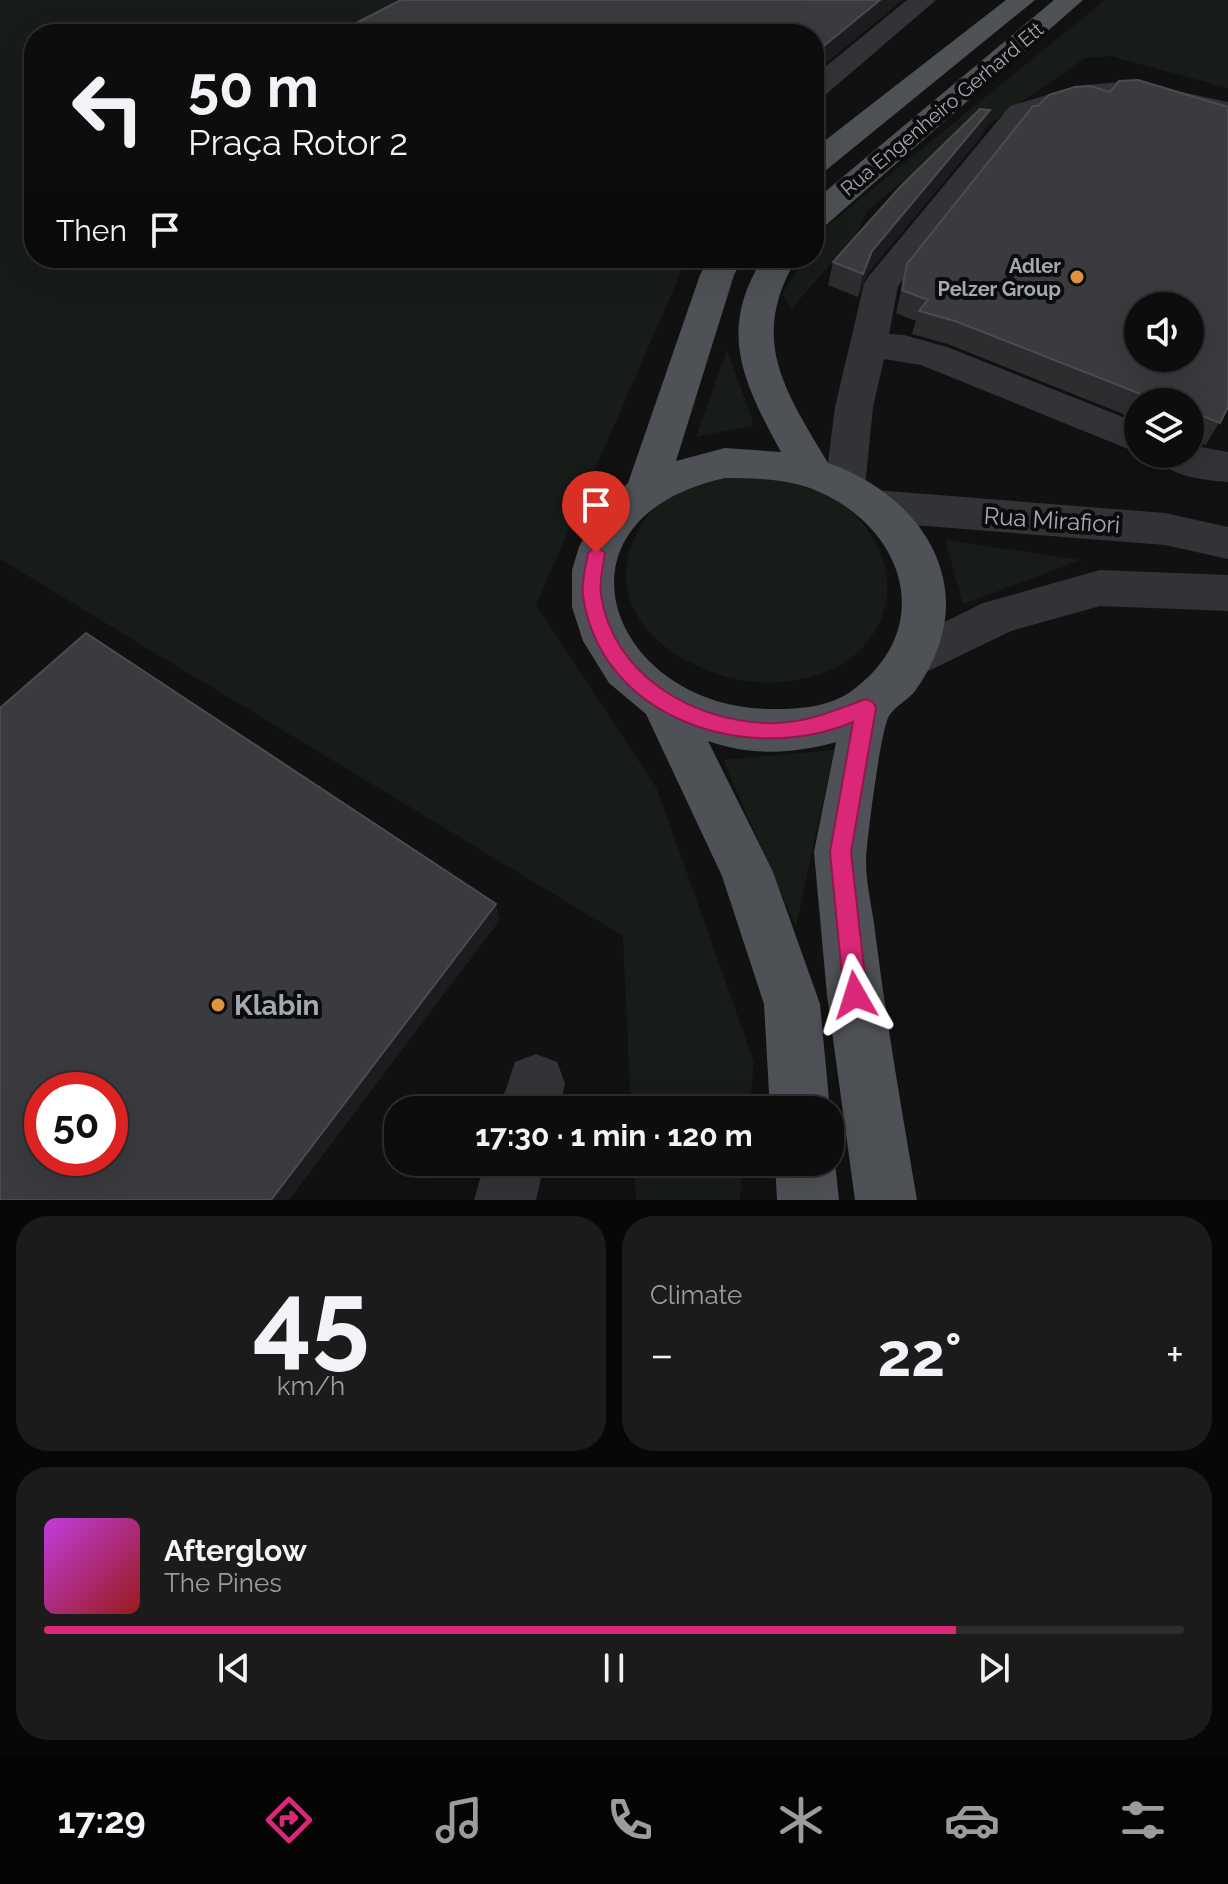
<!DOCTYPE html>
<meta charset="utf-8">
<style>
body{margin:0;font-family:Raleway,sans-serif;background:#1b1b1c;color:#f1f3f6;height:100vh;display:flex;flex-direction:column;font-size:30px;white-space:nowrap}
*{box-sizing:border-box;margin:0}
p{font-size:26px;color:#9a9c9e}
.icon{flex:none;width:44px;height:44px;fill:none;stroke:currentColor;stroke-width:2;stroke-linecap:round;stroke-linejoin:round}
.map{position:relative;height:1200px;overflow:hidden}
.sheet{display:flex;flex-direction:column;gap:16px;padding:16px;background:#070708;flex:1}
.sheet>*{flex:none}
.top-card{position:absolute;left:24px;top:24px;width:800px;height:244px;border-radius:32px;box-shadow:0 8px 32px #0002,0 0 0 2px #2d2d2e;background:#0d0d0e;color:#f1f3f6;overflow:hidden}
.controls{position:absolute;left:1124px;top:292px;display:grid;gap:16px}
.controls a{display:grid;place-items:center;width:80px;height:80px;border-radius:50%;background:#0d0d0e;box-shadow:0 8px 32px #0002,0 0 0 2px #2d2d2e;font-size:40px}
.speed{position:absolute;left:24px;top:1072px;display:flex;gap:16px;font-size:40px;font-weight:700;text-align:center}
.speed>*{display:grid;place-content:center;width:104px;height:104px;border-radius:50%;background:#0d0d0e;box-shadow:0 8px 32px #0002,0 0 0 2px #2d2d2e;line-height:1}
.speed .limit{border:12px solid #d22;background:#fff;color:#111}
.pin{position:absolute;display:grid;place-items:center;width:68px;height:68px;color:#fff;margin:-82px -34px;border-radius:50% 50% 50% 0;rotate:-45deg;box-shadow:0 0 8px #0007}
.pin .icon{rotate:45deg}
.me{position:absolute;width:88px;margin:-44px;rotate:354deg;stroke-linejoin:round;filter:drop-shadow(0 0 6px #0008)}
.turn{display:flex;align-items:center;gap:28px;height:168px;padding:0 32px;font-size:36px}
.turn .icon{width:104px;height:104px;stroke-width:2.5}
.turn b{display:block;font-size:56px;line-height:68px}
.then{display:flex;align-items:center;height:76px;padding:0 32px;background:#0003;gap:16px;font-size:30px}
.big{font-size:60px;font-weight:700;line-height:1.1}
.sheet .widget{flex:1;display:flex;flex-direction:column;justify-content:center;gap:12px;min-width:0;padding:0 28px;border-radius:32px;background:#1b1b1c}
.sheet .dial{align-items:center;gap:0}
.dial b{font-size:104px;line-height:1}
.song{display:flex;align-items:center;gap:24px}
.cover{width:96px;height:96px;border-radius:12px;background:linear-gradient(135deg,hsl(290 70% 55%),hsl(0 70% 35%))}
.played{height:8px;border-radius:4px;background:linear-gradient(90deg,#db2777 80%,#2d2d2e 80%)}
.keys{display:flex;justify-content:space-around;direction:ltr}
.heat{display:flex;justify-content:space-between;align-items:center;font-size:44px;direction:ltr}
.sheet .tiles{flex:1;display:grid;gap:16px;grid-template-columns:1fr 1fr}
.widget:last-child{grid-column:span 2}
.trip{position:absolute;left:384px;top:1096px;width:460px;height:80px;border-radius:32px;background:#0d0d0e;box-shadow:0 8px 32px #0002,0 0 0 2px #2d2d2e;font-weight:700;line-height:80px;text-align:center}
.dock{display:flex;height:128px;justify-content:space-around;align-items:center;background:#050506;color:#9a9c9e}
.dock .icon{width:56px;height:56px}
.dock .active{color:#db2777}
.dock b{font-size:36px;color:#f1f3f6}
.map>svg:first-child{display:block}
.green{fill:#181c18}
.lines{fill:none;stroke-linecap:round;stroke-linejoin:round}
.minor{fill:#323337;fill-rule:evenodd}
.major{fill:#4e5155;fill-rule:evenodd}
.wall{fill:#2d2d30;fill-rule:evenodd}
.shaded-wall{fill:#1c1c1e}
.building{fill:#3a3b3e;stroke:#4a4c50;stroke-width:2;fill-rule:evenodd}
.route{fill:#db2777;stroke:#8e194d;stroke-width:2}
.poi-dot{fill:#df933c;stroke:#0c0c0d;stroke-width:3}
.labels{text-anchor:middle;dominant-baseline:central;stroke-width:8;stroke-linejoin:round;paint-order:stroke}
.far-street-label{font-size:20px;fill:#a3a9b1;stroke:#0c0c0d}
.far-poi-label{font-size:20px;font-weight:bold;fill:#a3a9b1;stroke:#0c0c0d;text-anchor:end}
.street-label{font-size:24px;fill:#a3a9b1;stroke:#0c0c0d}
.near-poi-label{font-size:28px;font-weight:bold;fill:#a3a9b1;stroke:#0c0c0d;text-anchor:start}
</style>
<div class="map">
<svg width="1228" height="1200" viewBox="0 0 1228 1200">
<rect width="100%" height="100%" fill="#111112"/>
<path class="green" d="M0,0H411L358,28L303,34H34V258H687L536,605L657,789L754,1062L749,1110H631L623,936L0,559Z
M1105,0H1228V88L1110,56L1085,58L984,128L965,130L868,210L855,236L792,308L782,294L806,258H814V246L828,225Z
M727,350L754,425L696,437Z
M735,475C762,476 787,477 812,487C889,518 919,612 844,663C826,675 801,680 780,682C707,688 597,629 633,541C640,525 651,508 666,499C688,485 710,480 735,475Z
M945,540L1081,560L963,604Z
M834,750L796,927L723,760Z
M634,1162H744L740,1200H636Z"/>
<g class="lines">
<path class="minor" d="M907,0H936L824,96L814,99V76Z
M1131,81L1228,102V120L1131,99L1080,103L1030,118L898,286L889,334L904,335L947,347L1138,423V453L921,365L884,359L873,407L865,487L861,495L875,490L1165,513L1228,527V559L1165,545L875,522L860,517L854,506L859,498L845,502L831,498L825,487L835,407L864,284L869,276L1010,106L1077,86Z
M1190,445L1228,452V482C1204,480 1167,477 1154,454H1190Z
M1100,570L1228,575V611L1100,606L1011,631L914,678L898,673L891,659L898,645L983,603Z
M536,1054L557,1062L565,1083L559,1110H499L515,1062Z
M485,1162H545L536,1200H474Z"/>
<path class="major" d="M1006,0H1035L825,171L814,173V149Z
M1054,0H1083L826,225L814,228V201Z
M709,258H743L734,275L676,461L725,448L781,452C743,382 717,331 763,258H797C748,339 785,391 828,463C884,482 937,527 945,589C950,625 936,662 915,691C908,700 895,706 889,716C881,729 869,826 867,847C863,873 872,905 875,931C886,1021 902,1111 917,1200H855L827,995L814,852L836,742C795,754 749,756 708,741L773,872L820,1004L830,1110H770L764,1004L722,876L646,714L609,683L583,641L572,607V570L579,547L596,514L628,483L700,275ZM725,478C759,478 795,479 826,495C910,537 933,634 850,692C828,707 800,709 774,709C610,710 538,519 725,478Z
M830,1149L835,1162L839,1200H777L775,1162H830Z"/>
</g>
<path class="wall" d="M902,0L814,73V34H358L356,23Z
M1138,80L1228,107V407L1206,445L1190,439V402H1138V420L948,344L912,334L916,321L896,313L907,264L1033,106H1038L1049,95L1075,87L1090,86L1110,92L1119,81ZM1138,306H1190V358H1138Z
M984,133L867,274L858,297L828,285L833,262Z"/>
<path class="shaded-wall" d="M880,0H902L814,73V54Z
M990,110L984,133L867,274L858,297L863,274L872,251Z
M496,904L500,920L289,1200H271Z"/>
<path class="building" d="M401,0H880L814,54V34H379L356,23Z
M1138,80L1228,107V407L1220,423L1190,411V402H1166L1158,399L1156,402H1152L1151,398L955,321L919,311L928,300L902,290L907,264L1033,106H1038L1049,95L1075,87L1090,86L1110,92L1119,81ZM1138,306H1190V358H1138Z
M980,109L990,110L872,251L863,274L833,262L901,186Z
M86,633L496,904L271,1200H0V708ZM42,1090H110V1158H42Z"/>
<path class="route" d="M596,546L605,553C603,566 599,582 601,595C613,674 690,720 766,723C802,725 833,711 866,699L873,702L876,708L851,852L867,995L864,1003L855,1006L847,1003L844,995L830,852L853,722C749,766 601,720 583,596C581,582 586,566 588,553Z"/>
<g class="poi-dot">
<circle cx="1077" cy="277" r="8"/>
<circle cx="218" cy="1005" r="8"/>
</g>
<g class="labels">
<g class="far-street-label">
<text transform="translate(942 109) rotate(-40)">Rua Engenheiro Gerhard Ett</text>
</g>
<g class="far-poi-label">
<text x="1061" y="266">Adler<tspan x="1061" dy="23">Pelzer Group</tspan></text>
</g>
<g class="street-label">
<text transform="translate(1052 520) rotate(4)">Rua Mirafiori</text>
</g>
<g class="near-poi-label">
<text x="234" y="1005">Klabin</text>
</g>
</g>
</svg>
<div class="controls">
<a><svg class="icon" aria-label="sound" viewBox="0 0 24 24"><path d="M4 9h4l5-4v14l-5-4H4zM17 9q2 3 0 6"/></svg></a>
<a><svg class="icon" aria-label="layers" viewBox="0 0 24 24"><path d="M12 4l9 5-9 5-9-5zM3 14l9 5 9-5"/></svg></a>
</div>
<div class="speed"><div class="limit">50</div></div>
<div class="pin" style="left:596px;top:553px;background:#d93025"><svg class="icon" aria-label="arrive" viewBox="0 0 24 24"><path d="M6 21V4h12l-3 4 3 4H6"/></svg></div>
<svg class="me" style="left:855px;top:995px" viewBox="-20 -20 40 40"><path d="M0-17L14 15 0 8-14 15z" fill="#db2777" stroke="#fff" stroke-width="4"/></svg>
<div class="trip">17:30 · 1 min · 120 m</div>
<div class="top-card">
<div class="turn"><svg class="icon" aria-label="left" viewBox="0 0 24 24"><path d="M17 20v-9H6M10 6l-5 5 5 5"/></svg><div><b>50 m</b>Praça Rotor 2</div></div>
<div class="then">Then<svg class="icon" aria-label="arrive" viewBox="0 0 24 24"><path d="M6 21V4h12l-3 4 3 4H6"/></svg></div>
</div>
</div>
<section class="sheet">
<div class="tiles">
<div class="widget dial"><b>45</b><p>km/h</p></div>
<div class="widget"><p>Climate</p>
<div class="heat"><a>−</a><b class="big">22°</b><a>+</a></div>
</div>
<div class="widget">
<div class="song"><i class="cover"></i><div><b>Afterglow</b><p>The Pines</p></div></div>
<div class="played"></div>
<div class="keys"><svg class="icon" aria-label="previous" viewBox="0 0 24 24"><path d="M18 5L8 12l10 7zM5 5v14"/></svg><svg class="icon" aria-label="pause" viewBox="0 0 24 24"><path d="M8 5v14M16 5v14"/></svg><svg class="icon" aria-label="next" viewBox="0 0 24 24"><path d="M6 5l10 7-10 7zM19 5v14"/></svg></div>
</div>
</div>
</section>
<nav class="dock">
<b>17:29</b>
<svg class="icon active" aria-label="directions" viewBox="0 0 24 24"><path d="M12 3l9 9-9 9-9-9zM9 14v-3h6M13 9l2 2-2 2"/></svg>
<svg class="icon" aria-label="music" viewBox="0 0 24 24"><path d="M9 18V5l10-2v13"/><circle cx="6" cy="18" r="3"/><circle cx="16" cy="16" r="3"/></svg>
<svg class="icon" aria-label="phone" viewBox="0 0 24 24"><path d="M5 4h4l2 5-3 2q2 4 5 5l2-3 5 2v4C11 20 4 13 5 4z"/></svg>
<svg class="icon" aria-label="climate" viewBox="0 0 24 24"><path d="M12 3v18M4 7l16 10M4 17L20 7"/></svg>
<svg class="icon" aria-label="car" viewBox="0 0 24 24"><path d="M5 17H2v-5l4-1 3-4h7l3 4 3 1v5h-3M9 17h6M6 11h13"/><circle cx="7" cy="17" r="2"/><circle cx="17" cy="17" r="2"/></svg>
<svg class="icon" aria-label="filters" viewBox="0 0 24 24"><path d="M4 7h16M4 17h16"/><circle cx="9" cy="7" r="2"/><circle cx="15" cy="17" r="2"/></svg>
</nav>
